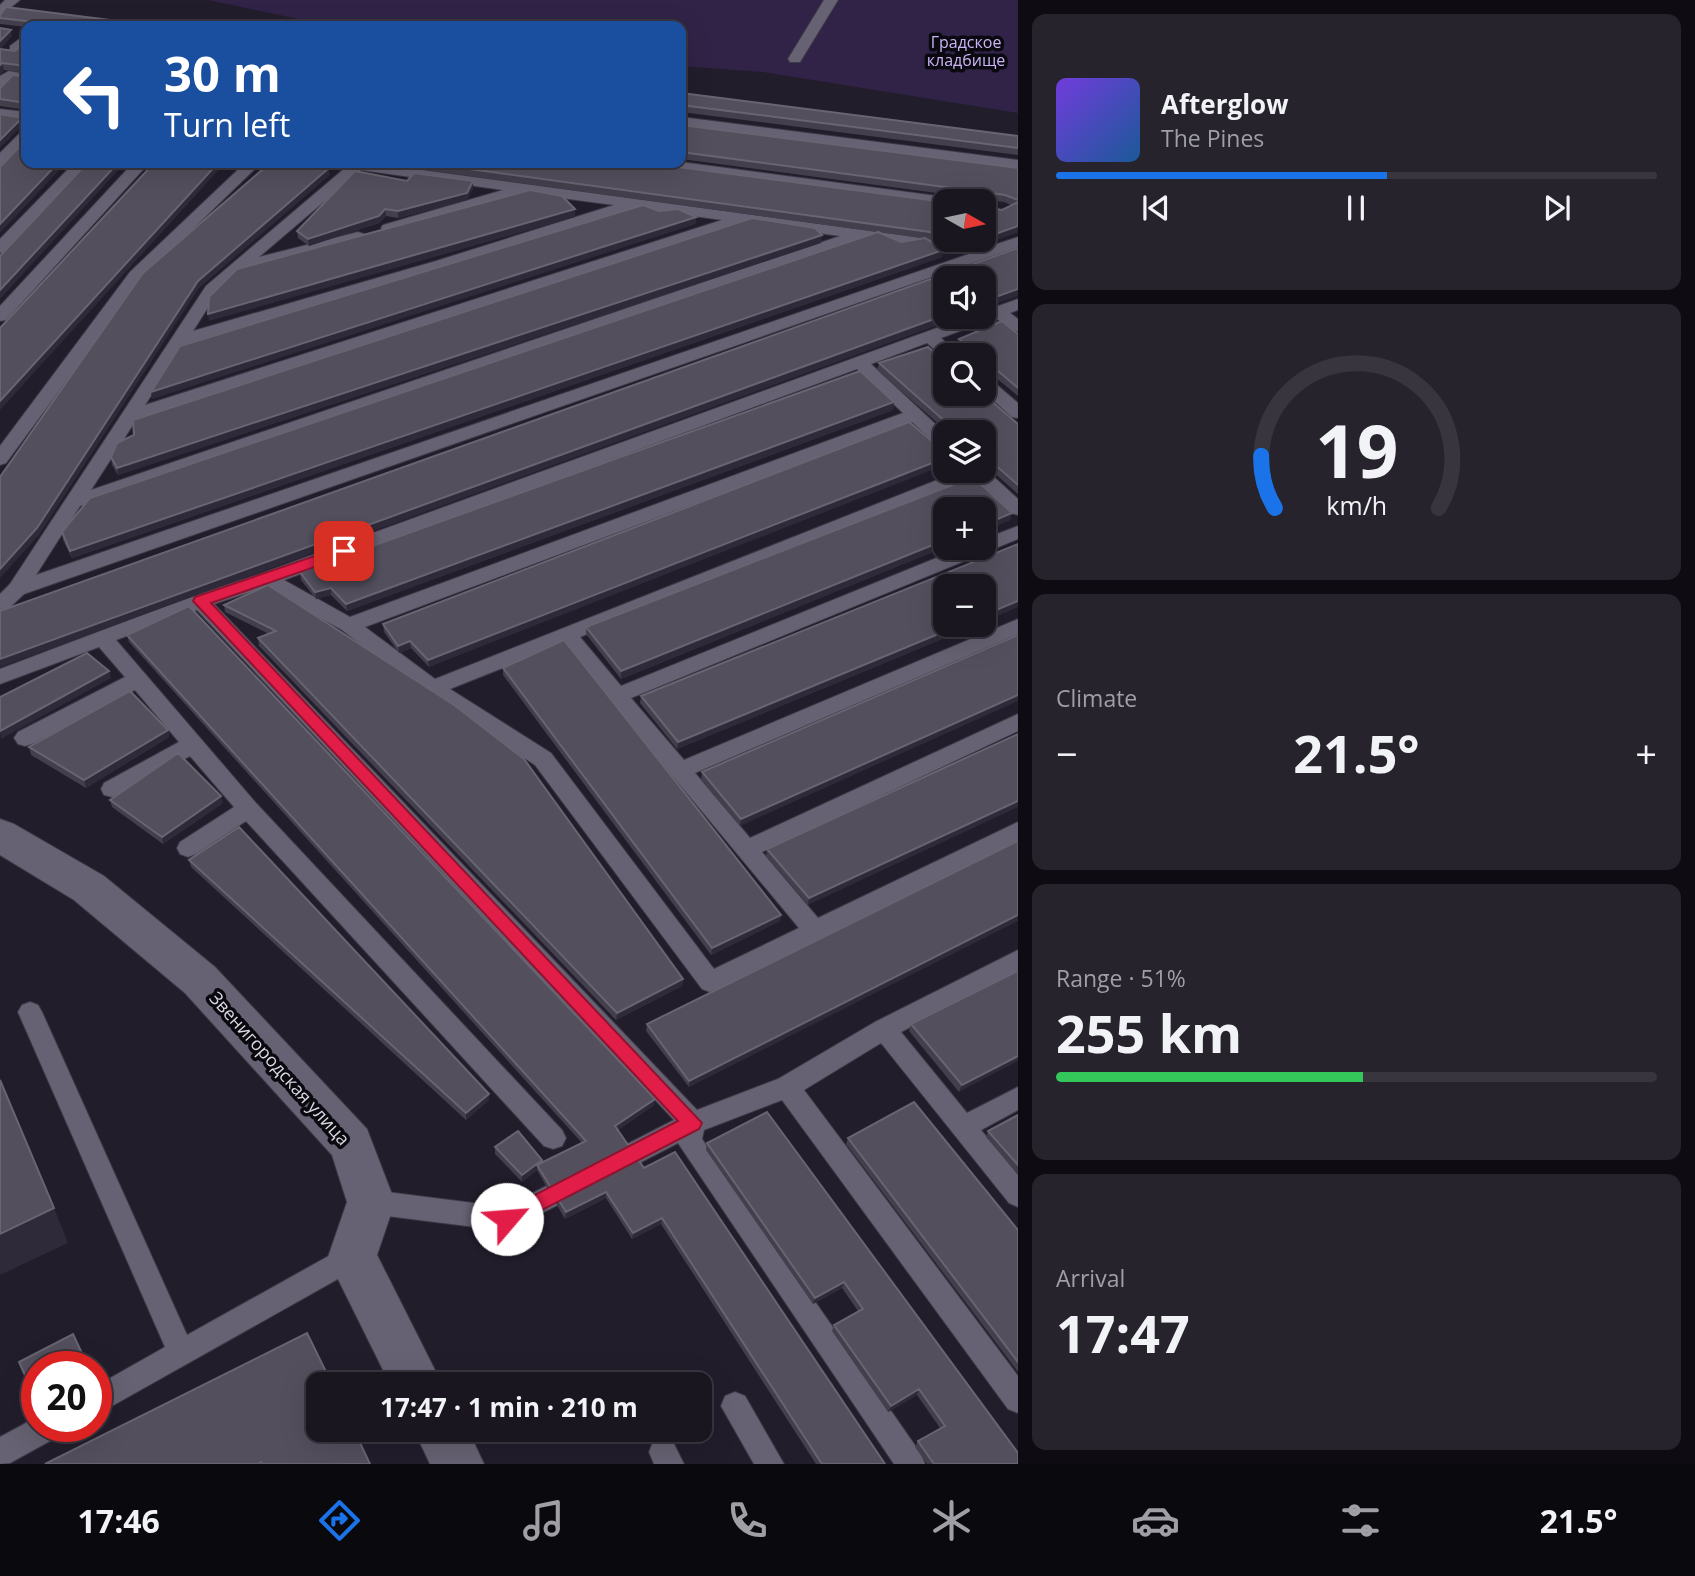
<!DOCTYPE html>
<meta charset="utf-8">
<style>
body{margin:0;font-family:"Open Sans",sans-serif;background:#27232d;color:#f1f3f6;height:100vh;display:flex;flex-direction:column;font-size:26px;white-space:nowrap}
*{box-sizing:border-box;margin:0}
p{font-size:23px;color:#9f9fa5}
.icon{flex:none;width:38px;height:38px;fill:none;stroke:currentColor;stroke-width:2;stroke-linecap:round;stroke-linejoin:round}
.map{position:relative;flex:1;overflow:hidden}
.panel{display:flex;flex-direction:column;gap:14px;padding:14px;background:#0e0c12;width:677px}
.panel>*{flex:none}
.hud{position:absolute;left:21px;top:21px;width:665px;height:147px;border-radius:14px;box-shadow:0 7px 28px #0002,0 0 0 2px #38353e;background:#1a4fa0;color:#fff;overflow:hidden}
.needle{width:46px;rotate:99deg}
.fabs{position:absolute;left:933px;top:189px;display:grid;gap:14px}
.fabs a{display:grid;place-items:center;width:63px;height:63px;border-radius:14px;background:#1a1620;box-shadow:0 7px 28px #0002,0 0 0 2px #38353e;font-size:35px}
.speed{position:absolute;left:21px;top:1351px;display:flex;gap:14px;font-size:35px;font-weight:700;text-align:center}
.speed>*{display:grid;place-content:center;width:91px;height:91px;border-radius:50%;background:#1a1620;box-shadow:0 7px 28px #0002,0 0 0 2px #38353e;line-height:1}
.speed .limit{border:10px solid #d22;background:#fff;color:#111}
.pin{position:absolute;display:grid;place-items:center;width:60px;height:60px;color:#fff;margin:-30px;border-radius:14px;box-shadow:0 4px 10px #0006}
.me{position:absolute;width:77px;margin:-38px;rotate:63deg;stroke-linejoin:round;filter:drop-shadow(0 0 5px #0008)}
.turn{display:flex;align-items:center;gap:24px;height:147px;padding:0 28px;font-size:32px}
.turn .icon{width:91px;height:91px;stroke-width:2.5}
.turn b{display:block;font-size:49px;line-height:60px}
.big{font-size:52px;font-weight:700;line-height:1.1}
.panel .tile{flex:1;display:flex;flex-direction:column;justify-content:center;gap:10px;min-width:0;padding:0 24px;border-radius:14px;background:#27232d}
.panel .dial{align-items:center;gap:0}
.dial svg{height:182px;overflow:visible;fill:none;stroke:#38353e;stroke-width:7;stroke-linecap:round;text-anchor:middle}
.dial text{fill:#f1f3f6;stroke:none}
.song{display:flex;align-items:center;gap:21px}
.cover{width:84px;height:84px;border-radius:10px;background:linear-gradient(135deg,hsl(260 70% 55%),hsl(210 70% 35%))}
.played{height:7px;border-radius:4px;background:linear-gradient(90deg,#1a73e8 55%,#38353e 55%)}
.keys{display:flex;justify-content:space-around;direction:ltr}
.heat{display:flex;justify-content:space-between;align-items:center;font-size:38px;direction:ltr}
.charge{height:10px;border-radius:5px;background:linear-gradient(90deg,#34c759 51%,#38353e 0)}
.trip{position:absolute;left:306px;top:1372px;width:406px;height:70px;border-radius:14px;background:#1a1620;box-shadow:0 7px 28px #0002,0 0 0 2px #38353e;font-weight:700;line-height:70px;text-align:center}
.tab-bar{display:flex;height:112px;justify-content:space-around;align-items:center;background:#0a090d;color:#9f9fa5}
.tab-bar .icon{width:49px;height:49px}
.tab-bar .on{color:#1a73e8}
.tab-bar b{font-size:32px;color:#f1f3f6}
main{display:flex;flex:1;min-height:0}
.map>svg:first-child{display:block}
.green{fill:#302347}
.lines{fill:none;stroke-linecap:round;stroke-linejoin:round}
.service-casing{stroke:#3d3946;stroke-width:2}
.minor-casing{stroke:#3d3946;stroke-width:2}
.service{fill:#676273;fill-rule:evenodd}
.minor{fill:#676273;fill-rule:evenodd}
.wall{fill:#433f4d;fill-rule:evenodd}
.shaded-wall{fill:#2f2a39}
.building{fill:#534f5d;stroke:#686572;stroke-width:2}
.route{fill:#e11d48;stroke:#92132f;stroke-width:2}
.labels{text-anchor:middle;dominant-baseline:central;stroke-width:7;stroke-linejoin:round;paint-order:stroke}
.far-park-label{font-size:16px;fill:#c9b4f6;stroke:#0a090f}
.street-label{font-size:18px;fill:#dcd9e3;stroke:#0a090f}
</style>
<main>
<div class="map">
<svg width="1018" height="1464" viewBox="0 0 1018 1464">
<rect width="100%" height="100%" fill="#221d2b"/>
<path class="green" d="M208,0H1018V113L763,72L681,66V26H332Z"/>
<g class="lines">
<defs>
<path id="service" d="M5,0H20L0,16V5Z
M824,0H838L800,62H790L788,59Z
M26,34V46L20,52H10V46Z
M9,71L26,74V82L12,80L0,88V76Z
M0,109L26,112V120L0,117Z
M681,117L1018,160V169L681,125Z
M26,131V143L5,164L0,166V153L21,132Z
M681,162L945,197L952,201H945V207L654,168L646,163Z
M74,163H90L6,251L0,253V239Z
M133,163H149L6,320L0,321V306Z
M245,163H261L142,278L6,463L0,465V446L130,272Z
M331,163H370L988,247L1018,237V247L24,594L7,610L0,612V594L10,584L206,286L345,168L334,166ZM361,170L503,190L383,225L381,228L389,233L523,193L614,205L436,261L193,331L218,292L243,271L364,240L366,237L364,234L358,232L259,257ZM636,208L722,220L145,405L185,344L448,267ZM743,223L840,236L91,490L136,420ZM862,239L969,254L36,575L80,506Z
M1018,299V310L1010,313L1018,319V332L995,318L941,338L959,355H945V359L927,343L871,364L945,433V449L939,447L912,422L365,627L435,679L960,471H984V468L1018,499V515L1011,513L973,479L580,637L621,686L961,548H984V539L1018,526V539L631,698L684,760L1018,619V634L695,773L750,838L1018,714V731L762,852L818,918L1018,822V841L718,989L710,992L702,989L535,765L426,693L342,630L265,587L214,604L697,1110L778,1079L875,1022L1018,950V971L901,1032L967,1113L1018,1087V1110L981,1130L1018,1175V1207L1009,1203L881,1043L804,1090L1018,1376V1413L1008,1409L782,1100L704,1130L702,1139L921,1454L925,1464H894L678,1143L620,1173L611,1177L602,1173L598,1165L602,1157L674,1120L197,610L116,640L256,803L562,1130L566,1138L562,1146L553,1149L544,1146L246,821L196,854L188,857L180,854L177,848L180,842L234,807L190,756L120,795L112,797L104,795L101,789L104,783L179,742L135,690L32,744L25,746L18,744L14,738L18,732L125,677L99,647L0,684V669L193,596L260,574L967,317H984V311ZM857,369L903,413L350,617L284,580ZM563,644L799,928L714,969L551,753L450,689Z
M984,378L990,379L1018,403V418L1012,417L984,392Z
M30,1002L38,1005L42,1012L187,1335L343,1248L352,1245L361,1248L365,1257L361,1266L96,1415V1386L165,1347L18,1012L22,1005Z
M576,1171L585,1175L589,1183L585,1191L507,1231L371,1214L362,1210L358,1202L362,1194L371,1190L505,1207Z
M735,1392L745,1396L784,1464H754L721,1406L725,1396Z
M37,1417V1426H63L59,1436L10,1463L0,1464V1437Z
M663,1438L673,1442L684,1464H654L649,1452L653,1442Z"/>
<path id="minor" d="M0,819L14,824L104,876L215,967L367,1129L395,1202L377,1255L442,1384H390L335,1273L328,1257L347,1202L332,1155L185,993L74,900L0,855Z
M414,1430H468L484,1464H430Z"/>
</defs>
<use href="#service" class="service-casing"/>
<use href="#minor" class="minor-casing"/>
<use href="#service" class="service"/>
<use href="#minor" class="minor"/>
</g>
<path class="wall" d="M0,15L158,26H26V27L0,24Z
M0,28L12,36L0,49L15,51L26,43V73L4,70L0,74Z
M26,77V110L0,106V88Z
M681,93L1018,136V155L681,112Z
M681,125L1018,168V232L979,246L927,239L943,250L942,257L72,558L63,540L62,532L877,232L375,163H648L945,202V240H984L1002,210L1011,205L1004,202L681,159ZM879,232L921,238L901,242Z
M407,181H473V188L467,200L398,218L386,216L379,223L309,246L298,238L297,231Z
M821,243L118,475L112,465L111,457Z
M1018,334V396L984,368V355H968L957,346L959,339Z
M879,363L1018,424V494L984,464V432H948L877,370Z
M894,402L893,410L347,611L331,595L316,599L301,580L300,572Z
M909,422L429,667L411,648L399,653L384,632L383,624Z
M973,477L1012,513L1010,520L984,531V509H945V547L621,679L586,634V627Z
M268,585L683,979L682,986L616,1020L259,646L258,638L269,634L225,612L224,605Z
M945,625H976L677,749L640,703L641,696Z
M127,635L654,1105L618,1130L644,1168L885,1464H816L661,1224L632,1239L606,1198L565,1219L537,1170L522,1182L495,1154V1147L542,1160V1163L582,1143L129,642Z
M1018,635L740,826L701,780L702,772Z
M503,668L781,915L780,921L711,955L503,675Z
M168,730L169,737L86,788L31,755L29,747Z
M1018,734L808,905L766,856L767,849Z
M110,800L223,803L163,844L112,807Z
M1018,841L689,1087L646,1031L647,1024Z
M189,860L489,1100L466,1120L191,867Z
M1018,971L959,1092L909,1031L911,1024Z
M767,1112L1018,1464H927L915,1447L918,1441L940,1428L917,1395L888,1412L832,1331L834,1325L858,1311L842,1288L813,1304L706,1150L707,1143Z
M1018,1115V1174L986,1137L988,1131Z
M848,1138L1018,1230V1372L846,1144Z"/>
<path class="shaded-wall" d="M11,30L12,36L0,49V41Z
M2,63L4,70L0,74V65Z
M22,118L23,125L0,148V140Z
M58,163H66L0,233V224Z
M118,163H125L0,299V290Z
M218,163H225L0,410V401Z
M329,168L330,175L199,288L39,535L0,578V569L198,281Z
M473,181V188L467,200L398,218V211Z
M385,209L386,216L379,223L309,246L308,239Z
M575,209V217L209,321L208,314Z
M696,217V224L152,399L151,392Z
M1018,226V232L979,246L981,240H984V238Z
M822,235L821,243L118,475L117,468Z
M943,250L942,257L72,558L70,551Z
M1018,289V296L984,308V301Z
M945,315V317H960L0,667V659Z
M894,402L893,410L347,611L346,604Z
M945,458V465L429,667L428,660Z
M1012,513L1010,520L984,531V525Z
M945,540V547L621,679V671Z
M331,588V595L316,599L315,592Z
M1018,601V607L984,622V615Z
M960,625H976L677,749L678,742Z
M410,641L411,648L399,653L398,646Z
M109,671L111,678L1,739L0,731Z
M1018,695V701L740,826L741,819Z
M168,730L169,737L86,788L84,780Z
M221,796L223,803L163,844L162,837Z
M1018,801V807L808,905L809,898Z
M781,915L780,921L711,955L712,948Z
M1018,915V921L689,1087V1081Z
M683,979L682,986L616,1020L617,1013Z
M1018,1056V1061L959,1092L962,1085Z
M489,1094V1100L466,1120V1113Z
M655,1099L654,1105L615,1132V1126Z
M542,1160V1166L537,1165V1170L522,1182V1175Z
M606,1192V1198L565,1219L566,1212Z
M54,1208L68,1243L0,1275V1234Z
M662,1218L661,1224L632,1239L633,1233Z
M844,1282L842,1288L813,1304L815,1298Z
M86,1362L88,1367H76Z
M37,1388V1395L34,1396L32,1391Z
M919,1389L917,1395L888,1412L891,1406Z"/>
<path class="building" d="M6,7L158,26H68L0,18V15Z
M0,28L11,30L0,41Z
M25,43H26V66L2,63L0,65V49L15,51Z
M13,75L26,77V103L0,99V88Z
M681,93L1018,136V148L681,105Z
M0,114L22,118L0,140Z
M681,125L1018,168V200L1005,195L681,152Z
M26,140V163H58L0,224V167Z
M87,163H118L0,290V256Z
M154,163H218L0,401V328Z
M270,163H312L329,168L198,281L37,528L0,569V477L143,273Z
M425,163H648L945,202V234Z
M355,171L407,181L414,173L473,181L467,193L398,211L385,209L379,216L308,239L297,231Z
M530,190L562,196L575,209L208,314L209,297L237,269Z
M1018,202V226L984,238V207L1002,210Z
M643,205L659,211L678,209L696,217L151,392L180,346Z
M752,218L815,228L822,235L117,468L111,457L117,443L134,435L133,420Z
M878,232L901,242L925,238L943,250L70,551L62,532L90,498Z
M1018,248V289L984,301V278H945V315L0,659V611Z
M1002,321L1018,334V388L984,359V355H979L959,339Z
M928,347L945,362V394H983L1018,424V485L984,455V432H957L879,363Z
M860,371L894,402L346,604L331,588L315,592L300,572Z
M909,422L945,452V458L428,660L410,641L398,646L383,624Z
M973,477L1012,513L984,525V509H945V540L621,671L586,627Z
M1018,544V601L984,615V586H945V625H960L678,742L641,696Z
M268,585L454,705L524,759L683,979L617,1013L258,638L276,631L224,605Z
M189,606L655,1099L615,1126L644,1168L675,1152L885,1464H822L662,1218L633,1233L606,1192L566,1212L537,1165L586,1141L127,635Z
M1018,635V695L741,819L702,772Z
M564,640L781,915L712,948L503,668Z
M87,653L109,671L0,731V697Z
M130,691L168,730L84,780L29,747Z
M1018,734V801L809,898L767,849Z
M178,753L221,796L162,837L110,800Z
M239,827L489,1094L466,1113L189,860Z
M1018,841V915L689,1081L647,1024Z
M1018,971V1056L962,1085L911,1024Z
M0,1080L54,1208L0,1234Z
M914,1102L1018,1230V1362L848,1138Z
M767,1112L1018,1453V1464H934L918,1441L945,1426L919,1389L891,1406L834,1325L863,1309L844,1282L815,1298L707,1143Z
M1018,1115V1165L988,1131Z
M518,1131L542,1160L522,1175L495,1147Z
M307,1333L332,1384H318V1430H354L370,1464H262L261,1462L258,1464H45Z
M73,1334L86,1362L76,1367H37V1388L32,1391L19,1362Z"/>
<path class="route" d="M344,546L351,551L349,555L211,603L702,1123L699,1129L507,1228L500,1226L497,1219L500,1213L678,1121L193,601L195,597Z"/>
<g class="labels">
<g class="far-park-label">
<text x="966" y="42">Градское<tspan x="966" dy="18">кладбище</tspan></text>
</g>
<g class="street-label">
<text transform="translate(280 1068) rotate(48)">Звенигородская улица</text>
</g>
</g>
</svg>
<div class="fabs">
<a><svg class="needle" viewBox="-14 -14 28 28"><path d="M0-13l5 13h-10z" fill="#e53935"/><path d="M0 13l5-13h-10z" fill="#9f9fa5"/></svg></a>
<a><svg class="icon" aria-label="sound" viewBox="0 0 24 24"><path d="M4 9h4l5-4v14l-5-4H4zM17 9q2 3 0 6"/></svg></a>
<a><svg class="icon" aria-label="search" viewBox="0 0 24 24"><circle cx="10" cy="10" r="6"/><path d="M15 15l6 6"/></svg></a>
<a><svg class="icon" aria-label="layers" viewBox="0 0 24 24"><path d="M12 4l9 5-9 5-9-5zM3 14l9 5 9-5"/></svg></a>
<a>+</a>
<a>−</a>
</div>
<div class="speed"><div class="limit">20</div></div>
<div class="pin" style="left:344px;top:551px;background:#d93025"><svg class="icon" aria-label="arrive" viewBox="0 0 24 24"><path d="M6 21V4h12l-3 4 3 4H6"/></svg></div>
<svg class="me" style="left:507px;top:1219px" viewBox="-20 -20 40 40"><circle r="19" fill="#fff"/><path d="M0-13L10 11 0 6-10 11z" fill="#e11d48"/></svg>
<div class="trip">17:47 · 1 min · 210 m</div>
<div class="hud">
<div class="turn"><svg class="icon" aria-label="left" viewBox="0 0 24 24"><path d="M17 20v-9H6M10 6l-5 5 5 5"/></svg><div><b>30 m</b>Turn left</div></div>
</div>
</div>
<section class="panel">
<div class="tile">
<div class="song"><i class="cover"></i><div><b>Afterglow</b><p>The Pines</p></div></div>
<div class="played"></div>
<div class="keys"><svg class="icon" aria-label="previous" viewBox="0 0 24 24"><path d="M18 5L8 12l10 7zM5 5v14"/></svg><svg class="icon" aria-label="pause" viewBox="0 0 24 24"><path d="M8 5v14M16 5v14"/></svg><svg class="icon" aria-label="next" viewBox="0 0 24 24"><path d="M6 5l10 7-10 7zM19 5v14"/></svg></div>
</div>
<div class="tile dial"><svg viewBox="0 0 100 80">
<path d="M14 69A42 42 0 1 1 86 69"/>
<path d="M14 69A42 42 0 0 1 8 46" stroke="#1a73e8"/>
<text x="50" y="56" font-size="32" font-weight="700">19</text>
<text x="50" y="72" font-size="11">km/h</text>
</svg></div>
<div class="tile"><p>Climate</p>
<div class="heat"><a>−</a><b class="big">21.5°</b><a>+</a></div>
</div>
<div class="tile"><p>Range · 51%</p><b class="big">255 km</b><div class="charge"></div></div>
<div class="tile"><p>Arrival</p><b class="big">17:47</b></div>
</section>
</main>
<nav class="tab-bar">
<b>17:46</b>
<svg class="icon on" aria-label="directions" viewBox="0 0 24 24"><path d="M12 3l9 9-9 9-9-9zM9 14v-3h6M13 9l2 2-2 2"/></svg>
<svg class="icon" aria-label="music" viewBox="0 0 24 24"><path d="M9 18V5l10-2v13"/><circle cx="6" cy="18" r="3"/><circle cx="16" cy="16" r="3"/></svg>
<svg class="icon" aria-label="phone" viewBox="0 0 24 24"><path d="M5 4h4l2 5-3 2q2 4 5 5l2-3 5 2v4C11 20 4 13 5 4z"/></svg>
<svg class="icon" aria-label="climate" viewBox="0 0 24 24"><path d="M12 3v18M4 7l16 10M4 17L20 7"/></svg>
<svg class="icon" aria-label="car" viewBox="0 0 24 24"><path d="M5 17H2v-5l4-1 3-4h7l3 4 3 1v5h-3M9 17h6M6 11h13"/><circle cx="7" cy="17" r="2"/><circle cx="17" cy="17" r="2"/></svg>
<svg class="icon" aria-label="filters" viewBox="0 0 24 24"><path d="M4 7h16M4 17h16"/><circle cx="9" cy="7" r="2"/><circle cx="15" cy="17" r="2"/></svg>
<b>21.5°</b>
</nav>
